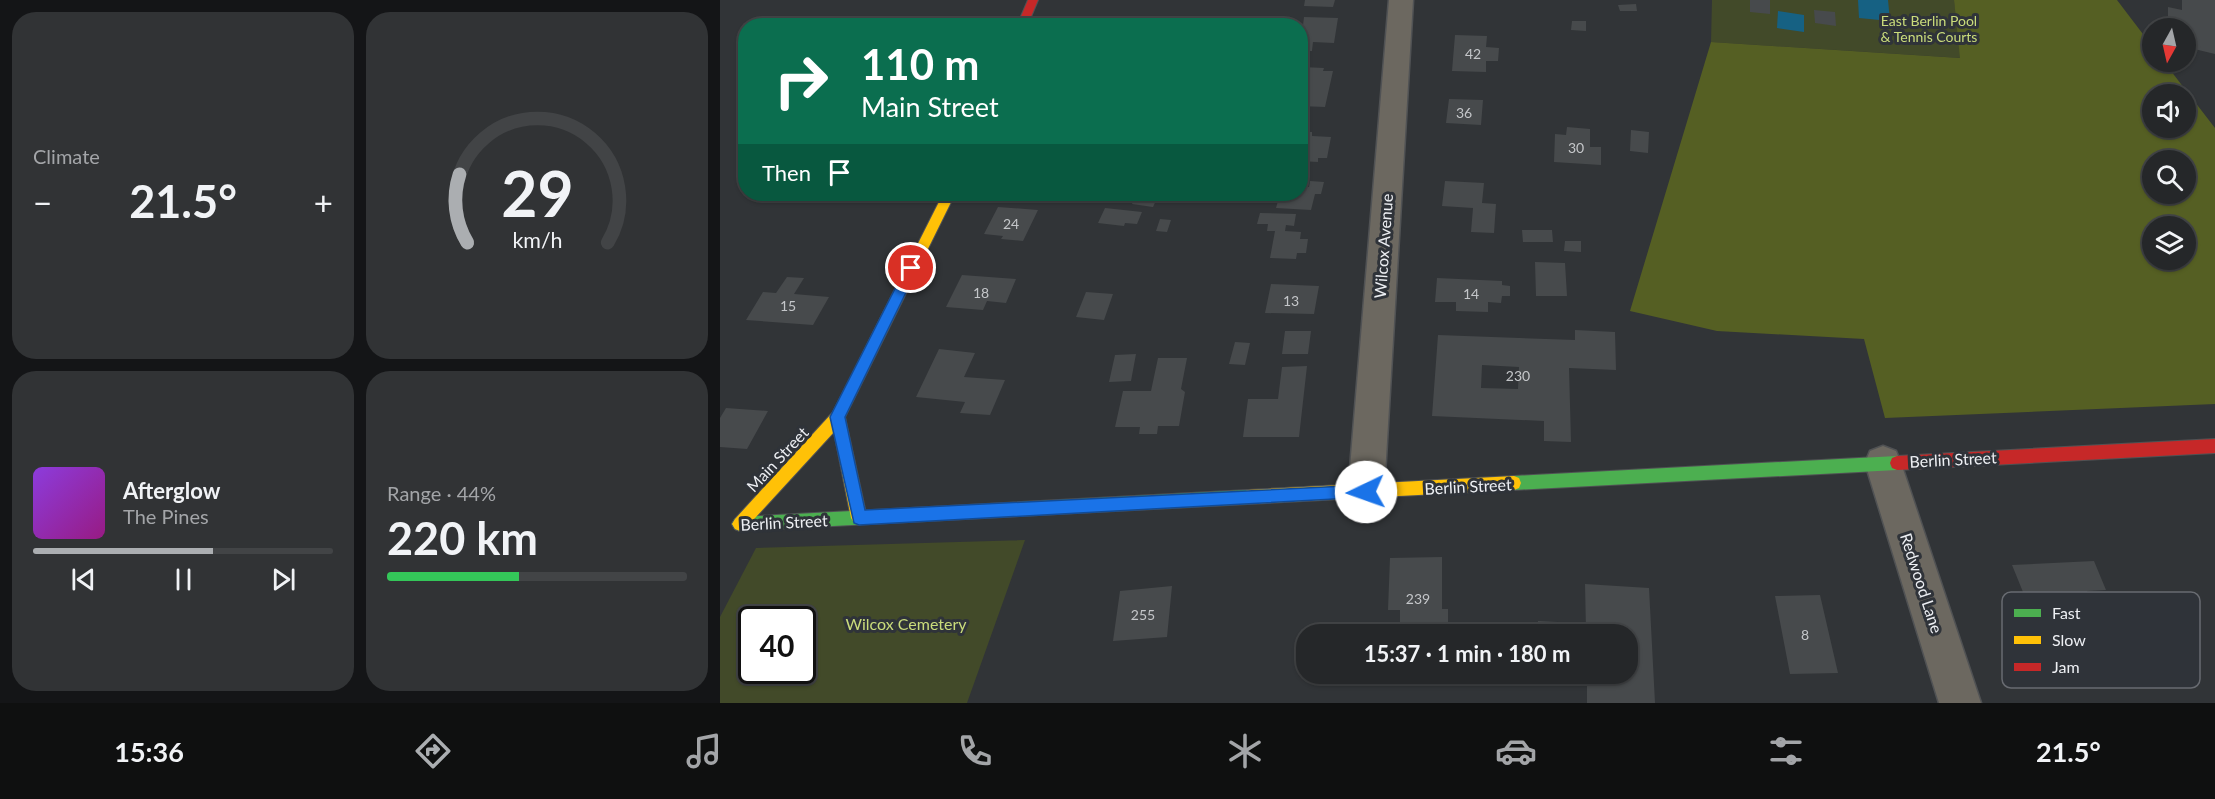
<!DOCTYPE html>
<meta charset="utf-8">
<style>
body{margin:0;font-family:Lato,sans-serif;background:#313335;color:#f1f3f6;height:100vh;display:flex;flex-direction:column;font-size:22px;white-space:nowrap}
*{box-sizing:border-box;margin:0}
p{font-size:20px;color:#a3a5a8}
.icon{flex:none;width:33px;height:33px;fill:none;stroke:currentColor;stroke-width:2;stroke-linecap:round;stroke-linejoin:round}
.map{position:relative;flex:1;overflow:hidden}
.drawer{display:flex;flex-direction:column;gap:12px;padding:12px;background:#141517;width:720px}
.drawer>*{flex:none}
.hud{position:absolute;left:18px;top:18px;width:570px;height:183px;border-radius:24px;box-shadow:0 2px 4px #0004,0 0 0 2px #424446;background:#0b6e4f;color:#fff;overflow:hidden}
.needle{width:39px;rotate:188deg}
.tools{position:absolute;left:1422px;top:18px;display:grid;gap:12px}
.tools a{display:grid;place-items:center;width:54px;height:54px;border-radius:50%;background:#252729;box-shadow:0 2px 4px #0004,0 0 0 2px #424446;font-size:30px}
.speed{position:absolute;left:18px;top:606px;display:flex;gap:12px;font-size:30px;font-weight:700;text-align:center}
.speed>*{display:grid;place-content:center;width:78px;height:78px;border-radius:50%;background:#252729;box-shadow:0 2px 4px #0004,0 0 0 2px #424446;line-height:1}
.speed .limit{border:3px solid #111;border-radius:9px;background:#fff;color:#111}
.pin{position:absolute;display:grid;place-items:center;width:51px;height:51px;color:#fff;margin:-26px;border:3px solid #fff;border-radius:50%;box-shadow:0 2px 6px #0007}
.me{position:absolute;width:66px;margin:-33px;rotate:267deg;stroke-linejoin:round;filter:drop-shadow(0 0 4px #0008)}
.turn{display:flex;align-items:center;gap:21px;height:126px;padding:0 24px;font-size:27px}
.turn .icon{width:78px;height:78px;stroke-width:2.5}
.turn b{display:block;font-size:42px;line-height:51px}
.then{display:flex;align-items:center;height:57px;padding:0 24px;background:#0003;gap:12px;font-size:22px}
.big{font-size:45px;font-weight:700;line-height:1.1}
.drawer .widget{flex:1;display:flex;flex-direction:column;justify-content:center;gap:9px;min-width:0;padding:0 21px;border-radius:24px;background:#313335}
.drawer .dial{align-items:center;gap:0}
.dial svg{height:156px;overflow:visible;fill:none;stroke:#424446;stroke-width:7;stroke-linecap:round;text-anchor:middle}
.dial text{fill:#f1f3f6;stroke:none}
.song{display:flex;align-items:center;gap:18px}
.cover{width:72px;height:72px;border-radius:9px;background:linear-gradient(135deg,hsl(270 70% 55%),hsl(310 70% 35%))}
.played{height:6px;border-radius:3px;background:linear-gradient(90deg,#abaeb1 60%,#424446 60%)}
.keys{display:flex;justify-content:space-around;direction:ltr}
.heat{display:flex;justify-content:space-between;align-items:center;font-size:33px;direction:ltr}
.charge{height:9px;border-radius:4px;background:linear-gradient(90deg,#34c759 44%,#424446 0)}
.drawer .tiles{flex:1;display:grid;gap:12px;grid-template-columns:repeat(2,1fr)}
.trip{position:absolute;left:576px;top:624px;width:342px;height:60px;border-radius:24px;background:#252729;box-shadow:0 2px 4px #0004,0 0 0 2px #424446;font-weight:700;line-height:60px;text-align:center}
.tabs{display:flex;height:96px;justify-content:space-around;align-items:center;background:#0f1010;color:#a3a5a8}
.tabs .icon{width:42px;height:42px}
.tabs .current{color:#abaeb1}
.tabs b{font-size:27px;color:#f1f3f6}
main{display:flex;flex:1;min-height:0}
.map>svg:first-child{display:block}
.green{fill:#424a29;fill-rule:evenodd}
.forest{fill:#555f23;fill-rule:evenodd}
.water{fill:#166183}
.building{fill:#474a4c;fill-rule:evenodd}
.lines{fill:none;stroke-linecap:round;stroke-linejoin:round}
.street-casing{stroke:#505254;stroke-width:3}
.fast-casing{stroke:#505254;stroke-width:2}
.slow-casing{stroke:#505254;stroke-width:2}
.jam-casing{stroke:#505254;stroke-width:2}
.street{fill:#6c6860;fill-rule:evenodd}
.fast{fill:#4caf50;fill-rule:evenodd}
.slow{fill:#ffc107;fill-rule:evenodd}
.jam{fill:#c62828;fill-rule:evenodd}
.route{fill:#1a73e8;stroke:#114b97;stroke-width:1.5}
.labels{text-anchor:middle;dominant-baseline:central;stroke-width:6;stroke-linejoin:round;paint-order:stroke}
.far-park-label{font-size:14px;fill:#cadc7b;stroke:#2f3339}
.number-label{font-size:14px;fill:#c4c6c9}
.street-label{font-size:16px;fill:#edeff3;stroke:#2f3339}
.park-label{font-size:16px;fill:#cadc7b;stroke:#2f3339}
.key{fill:#2f3339;stroke:#686b71;stroke-width:1.5}
.key-label{font-size:16px;fill:#edeff3}
</style>
<main>
<section class="drawer">
<div class="tiles">
<div class="widget"><p>Climate</p>
<div class="heat"><a>−</a><b class="big">21.5°</b><a>+</a></div>
</div>
<div class="widget dial"><svg viewBox="0 0 100 80">
<path d="M14 69A42 42 0 1 1 86 69"/>
<path d="M14 69A42 42 0 0 1 10 34" stroke="#abaeb1"/>
<text x="50" y="56" font-size="32" font-weight="700">29</text>
<text x="50" y="72" font-size="11">km/h</text>
</svg></div>
<div class="widget">
<div class="song"><i class="cover"></i><div><b>Afterglow</b><p>The Pines</p></div></div>
<div class="played"></div>
<div class="keys"><svg class="icon" aria-label="previous" viewBox="0 0 24 24"><path d="M18 5L8 12l10 7zM5 5v14"/></svg><svg class="icon" aria-label="pause" viewBox="0 0 24 24"><path d="M8 5v14M16 5v14"/></svg><svg class="icon" aria-label="next" viewBox="0 0 24 24"><path d="M6 5l10 7-10 7zM19 5v14"/></svg></div>
</div>
<div class="widget"><p>Range · 44%</p><b class="big">220 km</b><div class="charge"></div></div>
</div>
</section>
<div class="map">
<svg width="1495" height="703" viewBox="0 0 1495 703">
<rect width="100%" height="100%" fill="#313437"/>
<path class="green" d="M992,0H1234L1241,58L991,42Z
M305,540L247,703H0V617L36,548ZM32,620H82V670H32Z"/>
<path class="forest" d="M1234,0H1397L1432,46V62H1444L1495,128V404L1165,418L1144,339L997,331L910,311L991,42L1240,58ZM1432,94H1466V128H1432ZM1432,160H1466V194H1432ZM1432,226H1466V260H1432Z"/>
<path class="water" d="M1138,0H1168L1170,21L1139,18Z
M1058,11L1084,15V32L1057,28Z"/>
<path class="building" d="M585,0H615L613,7L584,6Z
M1030,0H1050V14L1030,12Z
M1462,0H1495V54L1466,47V28H1460V21L1448,18V7L1462,10Z
M916,4L917,11H900L898,5Z
M1094,10L1115,12L1116,26L1095,23Z
M584,17L618,18L614,43L593,42L592,51H580Z
M208,19L230,20L227,26H203Z
M852,21H866V31L851,30Z
M735,35L767,36L766,47L779,48L778,61H766V72L732,71Z
M582,67L604,68L603,71H613L605,107L580,106Z
M729,99L763,100L761,125L726,123Z
M847,127L870,129V147H881V165L834,162L835,134L846,135Z
M911,130L929,132L928,153L910,151Z
M580,132H592V136L611,137L607,158H598V162L580,161Z
M580,177H584L582,186L589,187L590,181L604,182L601,194H595L591,210L556,208L560,194H580Z
M725,181L764,183L762,203L776,204L774,233L751,232L753,208L722,206Z
M416,194H439L433,207L412,204Z
M278,207L318,210L303,241L281,239L283,236L264,234Z
M385,208L422,212L417,224L405,223L404,226L378,223Z
M540,213L576,214L574,226L566,225L565,231L581,232L580,239H588L586,253H577L576,259L550,258L555,231H547L548,224H537Z
M440,219L451,220L447,232L436,231Z
M802,230H832L833,242H803Z
M845,241H861V252L844,251Z
M815,262L845,263L847,296H816Z
M242,275L296,279L286,303L267,301L263,310L226,307Z
M67,277L84,278L74,294L109,297L93,325L26,320L43,292L56,293Z
M717,278L782,281V285L790,286V296H782L781,303L768,302V312L736,311V302H715Z
M551,284L599,286L594,314L545,313Z
M366,292L393,294L384,320L356,317Z
M855,330L895,332L896,370L849,368L851,442L824,441V421L712,416L718,335L855,340ZM762,365L799,367L798,389L761,388Z
M565,331H591L588,354H562Z
M515,342L530,343L525,365L509,364Z
M219,349L255,353L244,377L285,380L270,415L240,413L245,402L196,397Z
M416,354L411,381L389,382L395,355Z
M438,358H467L461,389L465,392L459,426H438L437,434H419L420,427H395L403,391H431Z
M587,366L579,437H523L528,399H558L562,367Z
M6,408L48,411L27,449L0,447V418Z
M722,557V609H728V634H680V610H668L670,558Z
M1374,561L1386,590L1367,591L1372,603H1384L1400,640L1345,643L1335,619H1327L1320,599H1312L1303,592L1292,565Z
M865,584L929,588L935,703H867V674H908V634H818V621L857,623V630H866Z
M452,586L447,637L393,641L400,591Z
M1100,595L1118,673L1070,674L1055,596Z"/>
<g class="lines">
<defs>
<path id="street" d="M669,0H693L664,492L659,504L646,509L633,504L628,492Z
M1163,446L1176,451L1181,463L1261,703H1219L1145,463L1150,451Z"/>
<path id="fast" d="M1177,456L1182,458L1184,463L1182,468L1177,470L794,490L789,488L787,483L789,478L794,476Z
M528,490L533,492L535,497L533,502L528,504L20,531L15,529L12,524L15,519L20,517Z"/>
<path id="slow" d="M223,194H235L125,417L147,518L144,523L139,525L134,523L131,518L114,432L25,529L20,531L15,529L12,524L15,519L113,412Z
M794,476L799,478L801,483L799,488L794,490L528,504L523,502L521,497L523,492L528,490Z"/>
<path id="jam" d="M308,0H318L307,26H297Z
M1495,439V453L1177,470L1172,468L1170,463L1172,458L1177,456Z"/>
</defs>
<use href="#street" class="street-casing"/>
<use href="#fast" class="fast-casing"/>
<use href="#slow" class="slow-casing"/>
<use href="#jam" class="jam-casing"/>
<use href="#street" class="street"/>
<use href="#fast" class="fast"/>
<use href="#slow" class="slow"/>
<use href="#jam" class="jam"/>
</g>
<path class="route" d="M191,263L198,268L125,417L145,510L646,485L651,487L653,492L651,497L139,525L134,523L110,417L187,265Z"/>
<g class="labels">
<g class="far-park-label">
<text x="1209" y="20">East Berlin Pool<tspan x="1209" dy="16">&amp; Tennis Courts</tspan></text>
</g>
<g class="number-label">
<text x="753" y="53">42</text>
<text x="744" y="112">36</text>
<text x="856" y="147">30</text>
<text x="291" y="223">24</text>
<text x="261" y="292">18</text>
<text x="751" y="293">14</text>
<text x="571" y="300">13</text>
<text x="68" y="305">15</text>
<text x="798" y="375">230</text>
<text x="698" y="598">239</text>
<text x="423" y="614">255</text>
<text x="1085" y="634">8</text>
</g>
<g class="street-label">
<text transform="translate(663 246) rotate(-86)">Wilcox Avenue</text>
<text transform="translate(57 459) rotate(-47)">Main Street</text>
<text transform="translate(1233 459) rotate(-3)">Berlin Street</text>
<text transform="translate(748 486) rotate(-3)">Berlin Street</text>
<text transform="translate(64 522) rotate(-3)">Berlin Street</text>
<text transform="translate(1202 583) rotate(72)">Redwood Lane</text>
</g>
<g class="park-label">
<text x="186" y="623">Wilcox Cemetery</text>
</g>
</g>
<rect x="1282" y="592" width="198" height="96" rx="9" class="key"/>
<rect x="1294" y="609" width="27" height="8" fill="#4caf50"/>
<rect x="1294" y="636" width="27" height="8" fill="#ffc107"/>
<rect x="1294" y="663" width="27" height="8" fill="#c62828"/>
<g class="key-label">
<text x="1332" y="619">Fast</text>
<text x="1332" y="646">Slow</text>
<text x="1332" y="673">Jam</text>
</g>
</svg>
<div class="tools">
<a><svg class="needle" viewBox="-14 -14 28 28"><path d="M0-13l5 13h-10z" fill="#e53935"/><path d="M0 13l5-13h-10z" fill="#a3a5a8"/></svg></a>
<a><svg class="icon" aria-label="sound" viewBox="0 0 24 24"><path d="M4 9h4l5-4v14l-5-4H4zM17 9q2 3 0 6"/></svg></a>
<a><svg class="icon" aria-label="search" viewBox="0 0 24 24"><circle cx="10" cy="10" r="6"/><path d="M15 15l6 6"/></svg></a>
<a><svg class="icon" aria-label="layers" viewBox="0 0 24 24"><path d="M12 4l9 5-9 5-9-5zM3 14l9 5 9-5"/></svg></a>
</div>
<div class="speed"><div class="limit">40</div></div>
<div class="pin" style="left:191px;top:268px;background:#d93025"><svg class="icon" aria-label="arrive" viewBox="0 0 24 24"><path d="M6 21V4h12l-3 4 3 4H6"/></svg></div>
<svg class="me" style="left:646px;top:492px" viewBox="-20 -20 40 40"><circle r="19" fill="#fff"/><path d="M0-13L10 11 0 6-10 11z" fill="#1a73e8"/></svg>
<div class="trip">15:37 · 1 min · 180 m</div>
<div class="hud">
<div class="turn"><svg class="icon" aria-label="right" viewBox="0 0 24 24"><path d="M7 20v-9h11M14 6l5 5-5 5"/></svg><div><b>110 m</b>Main Street</div></div>
<div class="then">Then<svg class="icon" aria-label="arrive" viewBox="0 0 24 24"><path d="M6 21V4h12l-3 4 3 4H6"/></svg></div>
</div>
</div>
</main>
<nav class="tabs">
<b>15:36</b>
<svg class="icon current" aria-label="directions" viewBox="0 0 24 24"><path d="M12 3l9 9-9 9-9-9zM9 14v-3h6M13 9l2 2-2 2"/></svg>
<svg class="icon" aria-label="music" viewBox="0 0 24 24"><path d="M9 18V5l10-2v13"/><circle cx="6" cy="18" r="3"/><circle cx="16" cy="16" r="3"/></svg>
<svg class="icon" aria-label="phone" viewBox="0 0 24 24"><path d="M5 4h4l2 5-3 2q2 4 5 5l2-3 5 2v4C11 20 4 13 5 4z"/></svg>
<svg class="icon" aria-label="climate" viewBox="0 0 24 24"><path d="M12 3v18M4 7l16 10M4 17L20 7"/></svg>
<svg class="icon" aria-label="car" viewBox="0 0 24 24"><path d="M5 17H2v-5l4-1 3-4h7l3 4 3 1v5h-3M9 17h6M6 11h13"/><circle cx="7" cy="17" r="2"/><circle cx="17" cy="17" r="2"/></svg>
<svg class="icon" aria-label="filters" viewBox="0 0 24 24"><path d="M4 7h16M4 17h16"/><circle cx="9" cy="7" r="2"/><circle cx="15" cy="17" r="2"/></svg>
<b>21.5°</b>
</nav>
